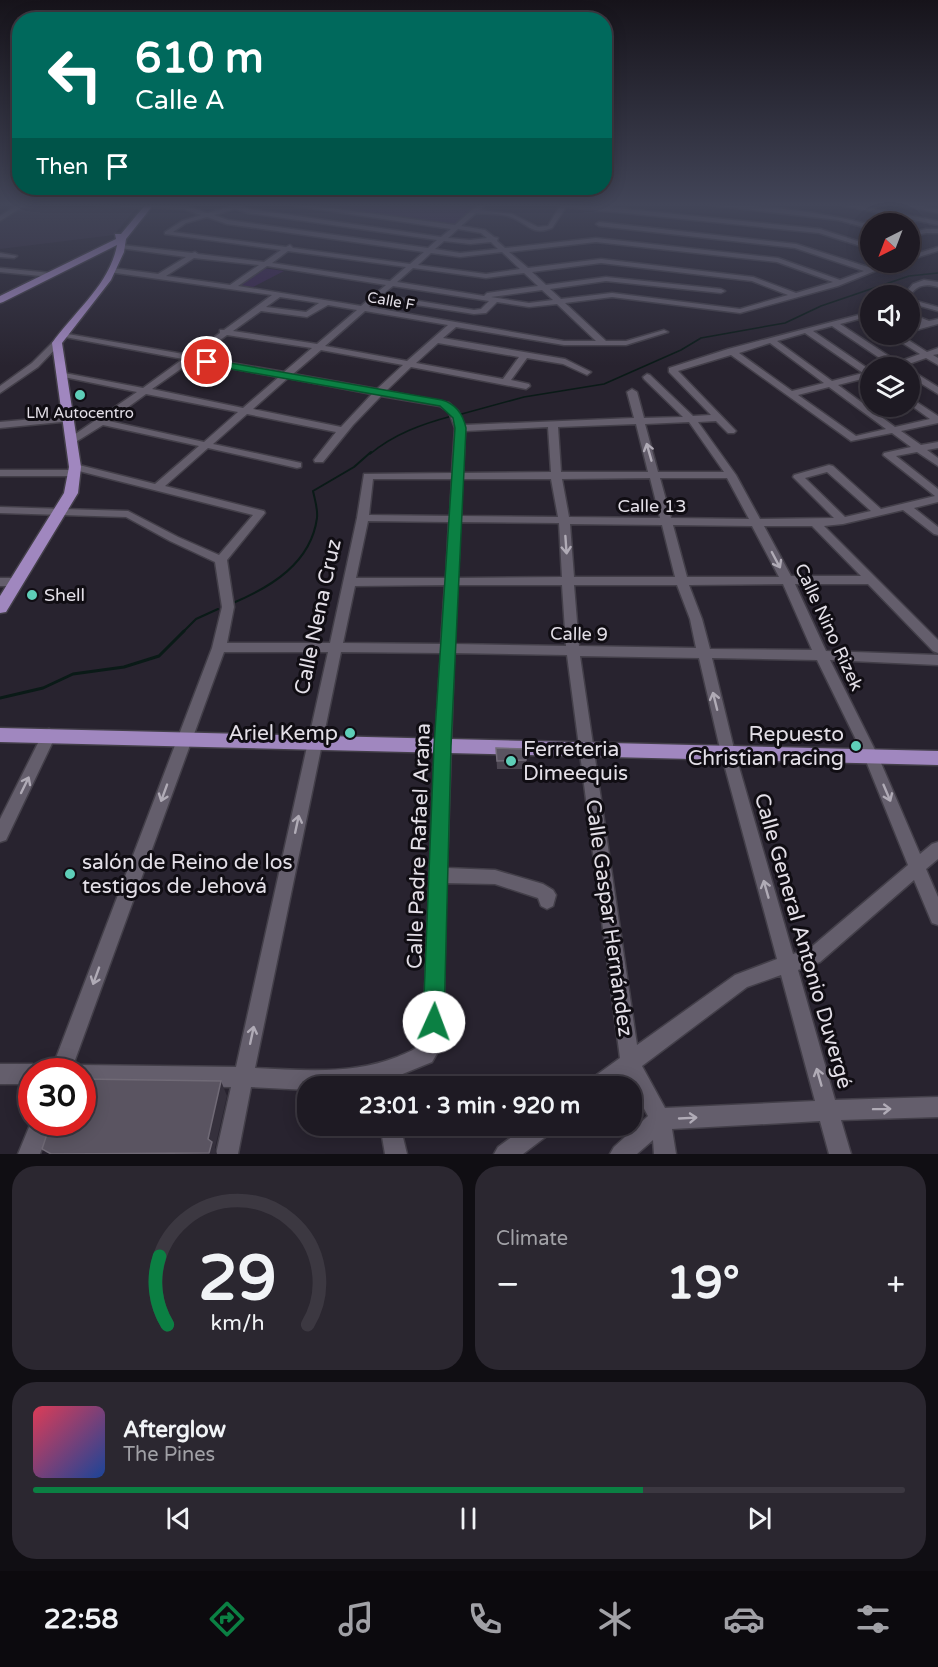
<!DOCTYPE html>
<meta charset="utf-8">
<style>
body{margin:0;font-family:"Varela Round",sans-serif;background:#2b2730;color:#f1f3f6;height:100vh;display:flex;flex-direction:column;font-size:22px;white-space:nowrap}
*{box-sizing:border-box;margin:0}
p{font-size:20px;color:#a1a1a6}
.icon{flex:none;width:33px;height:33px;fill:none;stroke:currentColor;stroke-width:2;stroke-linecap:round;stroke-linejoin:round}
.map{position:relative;height:1154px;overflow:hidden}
.side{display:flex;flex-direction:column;gap:12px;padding:12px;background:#100e13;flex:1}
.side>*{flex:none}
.hud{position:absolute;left:12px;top:12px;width:600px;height:183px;border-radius:24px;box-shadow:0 3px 15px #0003,0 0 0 2px #3c3841;background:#00695c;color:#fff;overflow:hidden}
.needle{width:39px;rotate:222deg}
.tools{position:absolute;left:860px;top:213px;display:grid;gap:12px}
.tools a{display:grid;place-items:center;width:60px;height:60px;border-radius:50%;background:#1e1a23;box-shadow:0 3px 15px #0003,0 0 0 2px #3c3841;font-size:30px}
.speed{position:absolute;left:18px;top:1058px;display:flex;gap:12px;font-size:30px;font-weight:700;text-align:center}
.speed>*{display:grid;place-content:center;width:78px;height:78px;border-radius:50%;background:#1e1a23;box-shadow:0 3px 15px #0003,0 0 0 2px #3c3841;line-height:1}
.speed .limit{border:9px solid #d22;background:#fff;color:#111}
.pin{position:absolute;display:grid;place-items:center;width:51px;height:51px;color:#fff;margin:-26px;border:3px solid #fff;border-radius:50%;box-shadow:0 2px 6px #0007}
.me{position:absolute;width:66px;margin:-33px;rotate:2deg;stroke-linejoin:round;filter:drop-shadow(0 0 4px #0008)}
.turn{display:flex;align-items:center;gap:21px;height:126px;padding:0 24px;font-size:27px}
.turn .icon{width:78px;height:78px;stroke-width:2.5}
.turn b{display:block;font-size:42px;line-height:51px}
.then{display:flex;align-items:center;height:57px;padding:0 24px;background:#0003;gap:12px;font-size:22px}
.big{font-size:45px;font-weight:700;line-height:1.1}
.side .tile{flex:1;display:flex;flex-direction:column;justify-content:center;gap:9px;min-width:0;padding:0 21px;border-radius:24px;background:#2b2730}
.side .dial{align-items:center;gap:0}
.dial svg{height:156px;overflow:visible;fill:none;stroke:#3c3841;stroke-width:7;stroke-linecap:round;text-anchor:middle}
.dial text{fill:#f1f3f6;stroke:none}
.song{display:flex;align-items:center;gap:18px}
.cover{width:72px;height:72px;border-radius:9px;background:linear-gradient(135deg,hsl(350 70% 55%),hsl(220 70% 35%))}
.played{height:6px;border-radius:3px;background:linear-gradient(90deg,#0b8043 70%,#3c3841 70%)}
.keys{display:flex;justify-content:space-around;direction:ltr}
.heat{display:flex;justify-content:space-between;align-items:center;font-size:33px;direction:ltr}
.side .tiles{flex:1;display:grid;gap:12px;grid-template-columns:1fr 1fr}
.tile:last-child{grid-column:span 2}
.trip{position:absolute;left:297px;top:1076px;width:345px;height:60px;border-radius:24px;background:#1e1a23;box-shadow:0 3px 15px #0003,0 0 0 2px #3c3841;font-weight:700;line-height:60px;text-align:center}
.dock{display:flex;height:96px;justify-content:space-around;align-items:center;background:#0c0a0e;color:#a1a1a6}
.dock .icon{width:42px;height:42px}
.dock .selected{color:#0b8043}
.dock b{font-size:27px;color:#f1f3f6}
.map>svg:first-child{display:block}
.built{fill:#332b3d}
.green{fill:#39244f}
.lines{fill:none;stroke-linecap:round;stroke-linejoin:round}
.stream-far2{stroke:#0a1a17;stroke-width:1.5}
.stream-far1{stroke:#0a1a17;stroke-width:2}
.stream{stroke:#0a1a17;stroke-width:3}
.minor-casing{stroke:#433f49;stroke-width:3}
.major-casing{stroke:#433f49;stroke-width:3}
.minor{fill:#645e6c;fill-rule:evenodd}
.major{fill:#a087bf;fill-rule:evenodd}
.wall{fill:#4a4450}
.shaded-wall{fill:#35303c}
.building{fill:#5a5461;stroke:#706a76;stroke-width:1.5}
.oneway{stroke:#b0abb6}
.route{fill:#0b8043;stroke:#07532c;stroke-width:1.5}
.poi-dot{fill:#5eceb8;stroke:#100d13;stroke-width:2}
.labels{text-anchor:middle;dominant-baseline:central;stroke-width:6;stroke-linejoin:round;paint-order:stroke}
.far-street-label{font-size:15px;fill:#e3dfe7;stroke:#100d13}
.far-poi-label{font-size:15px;fill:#e3dfe7;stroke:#100d13}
.street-label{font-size:18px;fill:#e3dfe7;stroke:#100d13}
.poi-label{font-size:18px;fill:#e3dfe7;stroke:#100d13;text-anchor:start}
.near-street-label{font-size:21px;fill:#e3dfe7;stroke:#100d13}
.near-poi-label{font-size:21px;fill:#e3dfe7;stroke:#100d13;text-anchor:end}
</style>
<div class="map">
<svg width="938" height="1154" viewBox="0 0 938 1154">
<rect width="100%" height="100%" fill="#28232f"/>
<path class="built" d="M26,205L136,208L114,235L0,249V221Z"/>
<path class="green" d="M286,204H482L457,226Z
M263,268L284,271L253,287L238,285Z"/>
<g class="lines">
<path class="stream-far2" d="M458,415L524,397L604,384L681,350L701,338L785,323L821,306L909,276L938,273
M370,454C394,434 422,424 452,416"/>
<path class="stream-far1" d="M233,603C271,587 311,563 317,518C318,509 315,500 313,491L354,467L371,452
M182,633L196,619L218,609"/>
<path class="stream" d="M0,698L43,688L73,674L124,667L159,656L184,631"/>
<defs>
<path id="minor" d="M19,204H27L0,221V216Z
M79,204H140L143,206L140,208Z
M148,204L184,205L207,213L229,207L225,204H238L249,209L441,237L451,229L283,204H301L455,225L479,204H486L480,210L512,214L538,227L548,226L560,206L554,204H578L820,229L870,245V249L819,233L566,207L552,228C531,236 529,224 511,217C500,213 488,214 476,213L461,226L485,230L494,237L498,238L497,241L505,248L596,238L778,258L840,280L864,271L795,248L599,226L596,224L599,222L796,244L871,268L886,262H897L838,286L740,313L612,297L565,303L606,341H626L664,330L668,332L626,345H564L456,327L443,338L565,359L591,372L587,375L563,364L527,358L511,380L529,384L530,386L526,389L411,367L386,391L449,403L458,411L464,425L634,418L627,392L632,389L637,392L644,418L683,417L644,379L643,377L647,374L650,375L693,416L711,415L669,372V368L728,349L870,312V316L840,324L898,362L920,354L888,334H899L927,352L938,348V354L933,355L938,358V365L926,358L903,366L905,368H891L890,365L832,326L813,331L870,370V377L838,385L895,427L930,419L909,404V397L938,416V423L901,431L921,445L938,442V448L927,450L938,458V466L917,452L896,456L938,489V502L914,508L938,527V535L934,534L903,510L843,524L824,526L938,640V653L933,651L868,584H795L826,651L938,655V665L830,660L878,756L920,854L932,844L938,842V859L926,869L938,897V925L932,923L914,880L820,962L798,970L835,1100L938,1097V1117L841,1120L851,1154H829L820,1121L672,1129L676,1154H654L653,1140L637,1154H610L614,1147L648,1116L627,1077L615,1086H588L591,1079L620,1058L567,655L454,653L447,868L495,870L543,884L553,890L556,895L553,906L547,909L541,906L538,898L495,884L446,883L443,1043L432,1062L378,1084L362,1086H308V1090L251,1087L238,1154H216L231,1087L82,1085V1071H74L75,1068L82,1065L236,1067L328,652H224L71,1071H51L212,648L222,607L215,562L170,541L126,517L0,513V507L128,511L178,537L219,555L253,515L71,469L70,467L75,464L155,484L199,446L103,425L74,443H68V439L137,392L59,376V372L143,388L183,359L65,337H62V333L189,355L220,333V330H224L272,295L109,272V268H112L158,274L186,257L120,248L119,247L122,245L192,253L195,252L198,254L264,262L281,250L165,234V232L182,221L201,215L183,209L146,207ZM235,209L248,213L437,240L428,248L228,220L214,215ZM207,217L227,224L424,252L410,264L293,248L290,245L286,247L173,232L186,223ZM458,229L481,233L487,238L470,240L448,238ZM444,241L470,244L491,242L498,249L460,253L435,249ZM596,242L777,262L833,282L796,293L753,277L601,259L528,268L509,252ZM288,251L406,267L390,281L272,263ZM502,252L520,269L486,274L418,265L431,253L460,257ZM194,258L259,265L230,285L166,276ZM601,263L752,281L788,295L740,309L612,293L561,299L550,289L606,281L721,293L725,291L721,289L606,277L546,285L532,272ZM267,266L386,285L361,306L238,286ZM413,268L486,278L524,273L538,286L487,293L484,296L397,282ZM393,286L489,301L481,309L474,310L382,295ZM542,290L553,300L529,303L491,297ZM280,297L319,303L306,312L266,307ZM378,299L474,314L486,313L497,302L529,307L557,304L596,341H564L369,307ZM328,305L357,310L317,344L233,331L261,311L307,317ZM365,311L448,325L407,361L325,346ZM805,333L863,373L832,381L777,341ZM227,335L312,348L284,372L197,357ZM438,343L519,357L503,379L416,363ZM770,343L824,383L792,391L739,353ZM321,350L403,365L377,389L293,374ZM731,355L851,441L892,433L911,447L884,453L883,455L935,496L881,509L833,466L829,465L794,475L793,477L834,518L760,519L736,475L698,422L716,421L728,433H734L736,431L678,371ZM192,361L279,377L243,408L152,389ZM288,378L372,394L341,427L253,409ZM829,387L886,429L856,436L798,395ZM146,394L238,412L204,442L109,421ZM381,396L440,406L449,412L455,428L452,473L364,474L357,518L330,643H227L234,607L227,560L265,513L264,511L165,486L208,448L297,468L301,467V463L213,444L247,414L336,432L314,460L315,462H323L353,425ZM689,422L724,472H658L645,424ZM636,424L648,472H561L558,427ZM548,427L551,472L463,473L465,431ZM827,472L871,511L845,517L805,478ZM650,478L660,518L569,517L562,479ZM660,478H727L749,519L671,518ZM373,479H452L450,516L369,515ZM462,479H551L558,517L461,516ZM368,521L449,522L446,578H356ZM460,522L559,523L562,577L458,578ZM570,524L662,525L675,577H574ZM673,525L752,526L779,577H687ZM764,526H812L861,576H791ZM783,584L812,650L710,649L702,619L689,585ZM445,585L441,644L343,643L355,586ZM457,585H562L566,646L454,644ZM574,585H677L690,619L696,648L579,646ZM341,652L441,653L435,746L423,1040C417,1050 408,1052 397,1057C352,1075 303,1070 255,1068ZM580,656L699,658L721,753L777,959L735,975L637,1045ZM712,658L817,660L864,756L908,865L809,949L793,954L735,753ZM781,975L815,1101L665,1108L642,1066L747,987Z
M701,204C754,204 820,211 870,225V229L838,220Z
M836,204H850L938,221V225Z
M897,204H911L938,209V213Z
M926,229H938V233H926L909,237V233Z
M938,247V251L909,260V256Z
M0,253L17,256L14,258L0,257Z
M0,268L51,273L55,275L51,277L0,272Z
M924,280L938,282V287C925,283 916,285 909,297V296H903L913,284Z
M909,299L938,307V311L909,303Z
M909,313L929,321L938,319V324L909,332V328L921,324L909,318Z
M54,341L61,343L38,367L0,393V386L32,363Z
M909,369L938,387V394L909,376Z
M68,416L71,417V421L0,428V422Z
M0,470H73L78,473L73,476H0Z
M0,578H17L23,582L17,586H0Z
M49,729L54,731L56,735L6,840L0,842V819L44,731Z
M0,1064H32L39,1067L41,1071H32V1084H0Z
M32,1120V1122H51L40,1154H18Z
M380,1125H400L407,1154H385Z
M528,1125H555L552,1132L523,1154H494L498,1147Z"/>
<path id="major" d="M146,204H154L126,239L124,252L111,280L62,343L81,467L78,493L6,612L0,613V596L64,493L69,467L52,343C74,312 110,284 117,245L3,302L0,303V296L116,239L115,234H121Z
M0,728L938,751V765L0,742Z"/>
</defs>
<use href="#minor" class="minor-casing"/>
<use href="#major" class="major-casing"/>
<use href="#minor" class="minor"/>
<use href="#major" class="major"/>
</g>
<path class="wall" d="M496,748L526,760V769H497Z"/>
<path class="shaded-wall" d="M221,1081L227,1096L215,1148L217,1154H210L208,1139Z"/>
<path class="building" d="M496,748L525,749L526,760L497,761Z
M82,1079L221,1081L208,1139L212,1142L209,1153L51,1154L42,1149L51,1122H82Z"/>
<defs><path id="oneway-shaft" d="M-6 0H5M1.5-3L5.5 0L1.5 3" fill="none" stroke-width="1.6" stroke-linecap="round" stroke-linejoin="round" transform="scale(1.5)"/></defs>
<g class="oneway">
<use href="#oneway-shaft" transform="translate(649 452) rotate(-106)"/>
<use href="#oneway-shaft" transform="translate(566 545) rotate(86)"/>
<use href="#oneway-shaft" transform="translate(776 560) rotate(62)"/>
<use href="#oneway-shaft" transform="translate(715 701) rotate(-104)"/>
<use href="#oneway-shaft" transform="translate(25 785) rotate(-64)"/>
<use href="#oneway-shaft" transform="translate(164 793) rotate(110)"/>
<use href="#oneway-shaft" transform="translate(887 793) rotate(67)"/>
<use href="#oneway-shaft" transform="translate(297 824) rotate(-78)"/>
<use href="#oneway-shaft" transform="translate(766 889) rotate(-106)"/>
<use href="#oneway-shaft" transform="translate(96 976) rotate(110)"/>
<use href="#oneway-shaft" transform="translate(252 1035) rotate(-78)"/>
<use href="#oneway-shaft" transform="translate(819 1077) rotate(-106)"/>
<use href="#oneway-shaft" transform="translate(882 1109) rotate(-1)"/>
<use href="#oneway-shaft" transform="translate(688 1118) rotate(-3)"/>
</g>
<linearGradient id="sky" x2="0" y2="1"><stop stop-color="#16131a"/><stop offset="0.56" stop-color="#424558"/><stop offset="1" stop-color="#424558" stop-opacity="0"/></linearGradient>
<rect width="938" height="366" fill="url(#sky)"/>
<path class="route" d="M207,359L442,400C456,404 463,414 466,428L451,746L444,1022L441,1030L434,1033L426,1030L423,1022L434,746L455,428L453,418L440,406L203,364V360Z"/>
<g class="poi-dot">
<circle cx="80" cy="395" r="6"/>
<circle cx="32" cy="595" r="6"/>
<circle cx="350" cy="733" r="6"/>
<circle cx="856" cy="746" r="6"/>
<circle cx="511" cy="761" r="6"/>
<circle cx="70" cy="874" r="6"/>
</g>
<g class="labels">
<g class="far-street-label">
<text transform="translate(391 301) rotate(10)">Calle F</text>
</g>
<g class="far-poi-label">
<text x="80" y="413">LM Autocentro</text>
</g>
<g class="street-label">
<text x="652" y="506">Calle 13</text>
<text transform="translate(829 627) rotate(65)">Calle Nino Rizek</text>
<text transform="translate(579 634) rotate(1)">Calle 9</text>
</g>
<g class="poi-label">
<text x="44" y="595">Shell</text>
</g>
<g class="near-street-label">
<text transform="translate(318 617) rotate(-78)">Calle Nena Cruz</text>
<text transform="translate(419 846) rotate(-88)">Calle Padre Rafael Arana</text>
<text transform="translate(609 918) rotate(82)">Calle Gaspar Hernández</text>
<text transform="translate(803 941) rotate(74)">Calle General Antonio Duvergé</text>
</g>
<g class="near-poi-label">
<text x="338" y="733">Ariel Kemp</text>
<text x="844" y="734">Repuesto<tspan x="844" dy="24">Christian racing</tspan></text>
<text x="523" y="749" text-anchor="start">Ferreteria<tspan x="523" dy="24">Dimeequis</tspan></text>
<text x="82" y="862" text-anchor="start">salón de Reino de los<tspan x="82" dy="24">testigos de Jehová</tspan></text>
</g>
</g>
</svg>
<div class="tools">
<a><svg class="needle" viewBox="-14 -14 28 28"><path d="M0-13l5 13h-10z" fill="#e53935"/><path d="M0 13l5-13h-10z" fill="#a1a1a6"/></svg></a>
<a><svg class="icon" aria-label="sound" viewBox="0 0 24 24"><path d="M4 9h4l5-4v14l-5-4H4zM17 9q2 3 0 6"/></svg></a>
<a><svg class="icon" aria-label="layers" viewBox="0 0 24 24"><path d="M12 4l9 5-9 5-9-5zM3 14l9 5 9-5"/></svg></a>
</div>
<div class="speed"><div class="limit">30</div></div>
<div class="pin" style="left:207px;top:362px;background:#d93025"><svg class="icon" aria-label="arrive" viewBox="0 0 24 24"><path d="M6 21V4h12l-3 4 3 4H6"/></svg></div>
<svg class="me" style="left:434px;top:1022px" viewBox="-20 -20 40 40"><circle r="19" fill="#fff"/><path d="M0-13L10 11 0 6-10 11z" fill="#0b8043"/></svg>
<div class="trip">23:01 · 3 min · 920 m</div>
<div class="hud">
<div class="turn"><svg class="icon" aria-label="left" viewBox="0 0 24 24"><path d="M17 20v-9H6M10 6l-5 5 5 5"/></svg><div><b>610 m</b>Calle A</div></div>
<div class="then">Then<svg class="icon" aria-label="arrive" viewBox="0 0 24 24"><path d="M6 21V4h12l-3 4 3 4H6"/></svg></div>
</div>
</div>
<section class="side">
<div class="tiles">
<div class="tile dial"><svg viewBox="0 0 100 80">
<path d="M14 69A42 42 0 1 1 86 69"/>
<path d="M14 69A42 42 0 0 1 10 34" stroke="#0b8043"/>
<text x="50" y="56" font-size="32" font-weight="700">29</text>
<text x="50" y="72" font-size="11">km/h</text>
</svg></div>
<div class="tile"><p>Climate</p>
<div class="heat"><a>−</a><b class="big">19°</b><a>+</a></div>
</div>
<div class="tile">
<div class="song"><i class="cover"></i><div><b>Afterglow</b><p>The Pines</p></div></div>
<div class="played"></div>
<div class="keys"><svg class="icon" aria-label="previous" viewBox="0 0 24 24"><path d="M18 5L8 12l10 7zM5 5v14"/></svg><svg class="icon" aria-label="pause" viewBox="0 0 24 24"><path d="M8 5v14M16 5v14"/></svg><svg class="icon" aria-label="next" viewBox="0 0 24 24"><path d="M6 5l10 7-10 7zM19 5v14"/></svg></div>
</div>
</div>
</section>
<nav class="dock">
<b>22:58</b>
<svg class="icon selected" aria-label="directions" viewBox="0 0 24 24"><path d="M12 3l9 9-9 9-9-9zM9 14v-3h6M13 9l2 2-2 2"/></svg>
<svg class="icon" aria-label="music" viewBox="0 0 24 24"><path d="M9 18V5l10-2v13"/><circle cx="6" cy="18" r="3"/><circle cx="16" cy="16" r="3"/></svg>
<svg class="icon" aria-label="phone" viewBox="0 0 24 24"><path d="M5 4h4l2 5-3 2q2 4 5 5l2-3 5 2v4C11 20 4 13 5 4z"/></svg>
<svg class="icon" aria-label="climate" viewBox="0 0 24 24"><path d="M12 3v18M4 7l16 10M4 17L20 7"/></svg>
<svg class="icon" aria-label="car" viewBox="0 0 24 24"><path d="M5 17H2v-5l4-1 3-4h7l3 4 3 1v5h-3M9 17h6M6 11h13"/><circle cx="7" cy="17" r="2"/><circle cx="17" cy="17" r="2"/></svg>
<svg class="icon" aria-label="filters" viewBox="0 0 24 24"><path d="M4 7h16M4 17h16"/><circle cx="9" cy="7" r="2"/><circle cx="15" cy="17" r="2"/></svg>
</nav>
